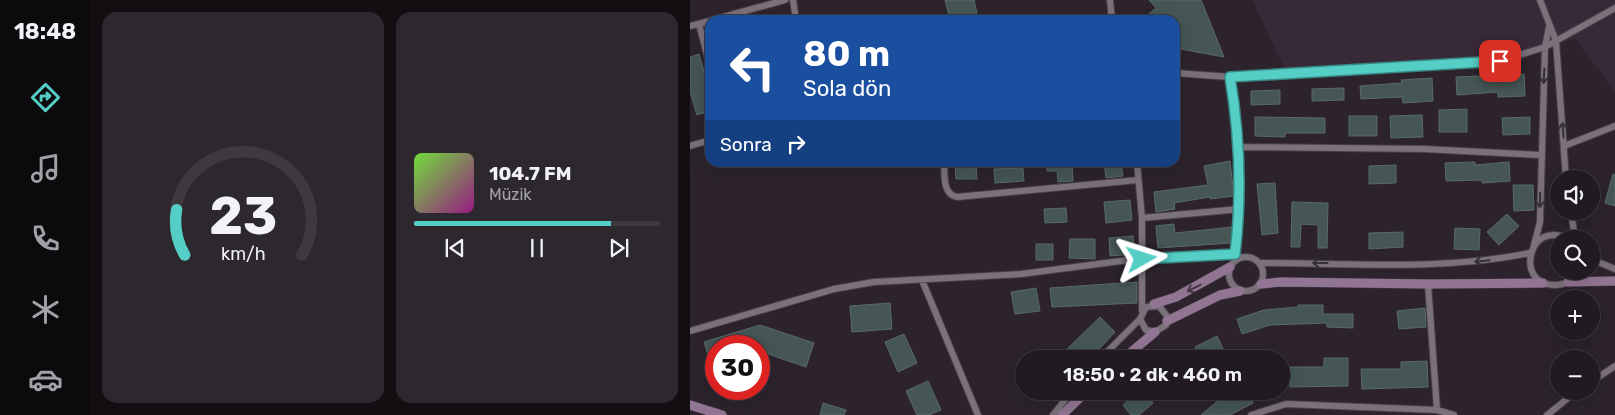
<!DOCTYPE html>
<html lang="tr">
<meta charset="utf-8">
<style>
body{margin:0;font-family:Rubik,sans-serif;background:#2d272e;color:#f1f3f6;height:100vh;display:flex;flex-direction:column;font-size:19px;white-space:nowrap}
*{box-sizing:border-box;margin:0}
p{font-size:16px;color:#a2a1a5}
.icon{flex:none;width:28px;height:28px;fill:none;stroke:currentColor;stroke-width:2;stroke-linecap:round;stroke-linejoin:round}
.map{position:relative;flex:1;overflow:hidden}
.sheet{display:flex;flex-direction:column;gap:12px;padding:12px;background:#120e12;width:600px}
.sheet>*{flex:none}
.hud{position:absolute;left:15px;top:15px;width:475px;height:152px;border-radius:15px;box-shadow:0 5px 20px #0002,0 0 0 1px #3e383f;background:#1a4fa0;color:#fff;overflow:hidden}
.tools{position:absolute;left:860px;top:170px;display:grid;gap:10px}
.tools a{display:grid;place-items:center;width:50px;height:50px;border-radius:50%;background:#211a21;box-shadow:0 5px 20px #0002,0 0 0 1px #3e383f;font-size:25px}
.speed{position:absolute;left:15px;top:335px;display:flex;gap:10px;font-size:25px;font-weight:700;text-align:center}
.speed>*{display:grid;place-content:center;width:65px;height:65px;border-radius:50%;background:#211a21;box-shadow:0 5px 20px #0002,0 0 0 1px #3e383f;line-height:1}
.speed .limit{border:8px solid #d22;background:#fff;color:#111}
.pin{position:absolute;display:grid;place-items:center;width:42px;height:42px;color:#fff;margin:-21px;border-radius:10px;box-shadow:0 2px 8px #0006}
.me{position:absolute;width:55px;margin:-28px;rotate:84deg;stroke-linejoin:round;filter:drop-shadow(0 0 4px #0008)}
.turn{display:flex;align-items:center;gap:18px;height:105px;padding:0 15px;font-size:22px}
.turn .icon{width:65px;height:65px;stroke-width:2.5}
.turn b{display:block;font-size:35px;line-height:42px}
.then{display:flex;align-items:center;height:48px;padding:0 15px;background:#0003;gap:10px;font-size:19px}
.sheet .card{flex:1;display:flex;flex-direction:column;justify-content:center;gap:8px;min-width:0;padding:0 18px;border-radius:15px;background:#2d272e}
.sheet .dial{align-items:center;gap:0}
.dial svg{height:130px;overflow:visible;fill:none;stroke:#3e383f;stroke-width:7;stroke-linecap:round;text-anchor:middle}
.dial text{fill:#f1f3f6;stroke:none}
.song{display:flex;align-items:center;gap:15px}
.cover{width:60px;height:60px;border-radius:8px;background:linear-gradient(135deg,hsl(100 70% 55%),hsl(310 70% 35%))}
.played{height:5px;border-radius:2px;background:linear-gradient(90deg,#55cec6 80%,#3e383f 80%)}
.keys{display:flex;justify-content:space-around;direction:ltr}
.sheet .tiles{flex:1;display:grid;gap:12px;grid-template-columns:repeat(2,1fr)}
.trip{position:absolute;left:325px;top:350px;width:275px;height:50px;border-radius:25px;background:#211a21;box-shadow:0 5px 20px #0002,0 0 0 1px #3e383f;font-weight:600;line-height:50px;text-align:center}
main{display:flex;flex:1;min-height:0}
.dock{display:flex;flex-direction:column;width:90px;justify-content:space-around;align-items:center;background:#0d0a0d;color:#a2a1a5}
.dock .icon{width:35px;height:35px}
.dock .current{color:#55cec6}
.dock b{font-size:22px;color:#f1f3f6}
.map>svg:first-child{display:block}
.built{fill:#372937}
.building{fill:#455654;stroke:#596a68}
.lines{fill:none;stroke-linecap:round;stroke-linejoin:round}
.minor-casing{stroke:#494149;stroke-width:8}
.secondary-casing{stroke:#494149;stroke-width:10}
.minor{stroke:#7b717b;stroke-width:6}
.secondary{stroke:#927592;stroke-width:9}
.oneway{stroke:#373137}
.oneway2{stroke:#453745}
.route-casing{stroke:#378681;stroke-width:12}
.route{stroke:#55cec6;stroke-width:9}
</style>
<main>
<nav class="dock">
<b>18:48</b>
<svg class="icon current" aria-label="directions" viewBox="0 0 24 24"><path d="M12 3l9 9-9 9-9-9zM9 14v-3h6M13 9l2 2-2 2"/></svg>
<svg class="icon" aria-label="music" viewBox="0 0 24 24"><path d="M9 18V5l10-2v13"/><circle cx="6" cy="18" r="3"/><circle cx="16" cy="16" r="3"/></svg>
<svg class="icon" aria-label="phone" viewBox="0 0 24 24"><path d="M5 4h4l2 5-3 2q2 4 5 5l2-3 5 2v4C11 20 4 13 5 4z"/></svg>
<svg class="icon" aria-label="climate" viewBox="0 0 24 24"><path d="M12 3v18M4 7l16 10M4 17L20 7"/></svg>
<svg class="icon" aria-label="car" viewBox="0 0 24 24"><path d="M5 17H2v-5l4-1 3-4h7l3 4 3 1v5h-3M9 17h6M6 11h13"/><circle cx="7" cy="17" r="2"/><circle cx="17" cy="17" r="2"/></svg>
</nav>
<section class="sheet">
<div class="tiles">
<div class="card dial"><svg viewBox="0 0 100 80">
<path d="M14 69A42 42 0 1 1 86 69"/>
<path d="M14 69A42 42 0 0 1 9 41" stroke="#55cec6"/>
<text x="50" y="56" font-size="32" font-weight="700">23</text>
<text x="50" y="72" font-size="11">km/h</text>
</svg></div>
<div class="card">
<div class="song"><i class="cover"></i><div><b>104.7 FM</b><p>Müzik</p></div></div>
<div class="played"></div>
<div class="keys"><svg class="icon" aria-label="previous" viewBox="0 0 24 24"><path d="M18 5L8 12l10 7zM5 5v14"/></svg><svg class="icon" aria-label="pause" viewBox="0 0 24 24"><path d="M8 5v14M16 5v14"/></svg><svg class="icon" aria-label="next" viewBox="0 0 24 24"><path d="M6 5l10 7-10 7zM19 5v14"/></svg></div>
</div>
</div>
</section>
<div class="map">
<svg width="925" height="415" viewBox="0 0 925 415">
<rect width="100%" height="100%" fill="#2c232c"/>
<path class="built" d="M562,0H925V92L885,38L816,66L597,74Z"/>
<path class="building" d="M255,0H284L287,14L260,20Z
M459,0H511L534,57L485,48V20H461L459,14L466,8Z
M9,54L20,92V111L7,115L0,91V57Z
M834,74L835,96L808,97V92L767,95L766,77Z
M742,78L743,101L713,103L712,97L671,99L670,86L712,83L711,80Z
M654,88V100L622,101V89Z
M590,90V104L561,105V91Z
M777,109V132H749V110Z
M732,115L733,137L701,138L700,116Z
M659,116H687V136H659Z
M565,117L635,118V133H595V137L565,136Z
M840,117V134L813,135L812,118Z
M540,161L544,196L520,199V197L484,203L485,209L466,212L464,192L518,185L514,166Z
M265,162H286L287,179H266Z
M357,162H382L383,181L368,182L367,171H357Z
M414,162H431L433,176L416,178Z
M785,162V165L819,162L820,181L792,183V180L756,181L755,163Z
M706,165V183L679,184V166Z
M333,168L334,181L305,183L304,169Z
M923,174L925,175V206L915,203Z
M585,183L588,233L572,235L567,184Z
M823,185H843L844,210L824,211Z
M440,200L442,220L416,223L414,202Z
M602,202L638,203L637,248H628V225L611,224L610,247H601Z
M376,208L377,222L355,223L354,209Z
M817,214L829,226L809,245L797,232Z
M484,224L485,233L543,227L541,243L468,248L466,226Z
M765,228L790,229L789,250L764,249Z
M713,232V247L679,249V233Z
M443,236L445,254L420,256L419,238Z
M380,239H405V259L379,258Z
M346,244H363V260H346Z
M447,282V303L362,307L360,288Z
M346,288L350,311L325,314L321,292Z
M200,303L202,329L162,332L160,306Z
M608,305H633V314H663V328L637,327V323L580,325L552,334L547,319L574,310L608,307Z
M735,308L736,327L709,329L707,311Z
M410,317L425,332L400,359H377L372,354Z
M70,325L124,343L116,367L69,351V346H26V363L21,364L14,342Z
M214,334L227,363L208,372L195,342Z
M527,336L538,359H511L505,347Z
M634,358H658V386L600,387V367H634Z
M737,361L738,387L672,389L671,369H711V362Z
M238,381L251,410L239,415H227L216,391Z
M449,391H453L463,403L449,415H441L433,405Z
M545,391H556L563,403L540,415H511L530,399Z
M133,403L156,410L154,415H130Z"/>
<g class="lines">
<defs>
<path id="minor" d="M103,0L106,20
M420,0L422,20
M850,0L866,41L876,179
M22,20L95,0
M9,24L20,66
M0,26L20,21
M485,73L540,77L810,61L855,47L925,8
M540,77C550,139 553,200 544,262
M0,146L20,140
M874,146L925,126
M549,147L734,149L850,155
M254,162C255,175 252,194 267,197L448,180
M447,162L452,218V310
M881,211L885,239
M452,218L550,209
M878,239C838,218 824,286 865,285C875,285 883,280 887,271
M844,245L850,222L855,47L859,27
M539 274a17 17 0 1 1 34 0a17 17 0 1 1-34 0Z
M901,259L925,269
M570,263C659,263 752,271 840,253
M232,280L288,415
M738,284L747,410
M0,331L144,289L184,282L331,274L462,257L545,254
M410,359L450,319L456,307L469,306L477,316L476,325L465,332L456,330L450,319
M901,382L925,366
M363,415L382,391
M561,415L596,404L747,410L764,415
M857,415L887,391"/>
<path id="secondary" d="M878,282L925,281
M571,284L591,282L738,284L853,283
M464,304L486,297L540,267
M477,321L530,295L550,291
M433,359L465,332
M0,405L32,415
M372,415L397,391"/>
</defs>
<use href="#minor" class="minor-casing"/>
<use href="#secondary" class="secondary-casing"/>
<use href="#minor" class="minor"/>
<use href="#secondary" class="secondary"/>
</g>
<defs><path id="oneway-shaft" d="M-6 0H5M1.5-3L5.5 0L1.5 3" fill="none" stroke-width="1.6" stroke-linecap="round" stroke-linejoin="round" transform="scale(1.25)"/></defs>
<g class="oneway">
<use href="#oneway-shaft" transform="translate(854 76) rotate(93)"/>
<use href="#oneway-shaft" transform="translate(873 130) rotate(-94)"/>
<use href="#oneway-shaft" transform="translate(850 200) rotate(91)"/>
<use href="#oneway-shaft" transform="translate(792 261) rotate(174)"/>
<use href="#oneway-shaft" transform="translate(630 263) rotate(-180)"/>
</g>
<use class="oneway2" href="#oneway-shaft" transform="translate(504 288) rotate(153)"/>
<g class="lines">
<defs>
<path id="route" d="M452,259L545,254C552,194 550,137 540,77L810,61"/>
</defs>
<use href="#route" class="route-casing"/>
<use href="#route" class="route"/>
</g>
</svg>
<div class="tools">
<a><svg class="icon" aria-label="sound" viewBox="0 0 24 24"><path d="M4 9h4l5-4v14l-5-4H4zM17 9q2 3 0 6"/></svg></a>
<a><svg class="icon" aria-label="search" viewBox="0 0 24 24"><circle cx="10" cy="10" r="6"/><path d="M15 15l6 6"/></svg></a>
<a>+</a>
<a>−</a>
</div>
<div class="speed"><div class="limit">30</div></div>
<div class="pin" style="left:810px;top:61px;background:#d93025"><svg class="icon" aria-label="arrive" viewBox="0 0 24 24"><path d="M6 21V4h12l-3 4 3 4H6"/></svg></div>
<svg class="me" style="left:452px;top:259px" viewBox="-20 -20 40 40"><path d="M0-17L14 15 0 8-14 15z" fill="#55cec6" stroke="#fff" stroke-width="4"/></svg>
<div class="trip">18:50 · 2 dk · 460 m</div>
<div class="hud">
<div class="turn"><svg class="icon" aria-label="left" viewBox="0 0 24 24"><path d="M17 20v-9H6M10 6l-5 5 5 5"/></svg><div><b>80 m</b>Sola dön</div></div>
<div class="then">Sonra<svg class="icon" aria-label="right" viewBox="0 0 24 24"><path d="M7 20v-9h11M14 6l5 5-5 5"/></svg></div>
</div>
</div>
</main>
